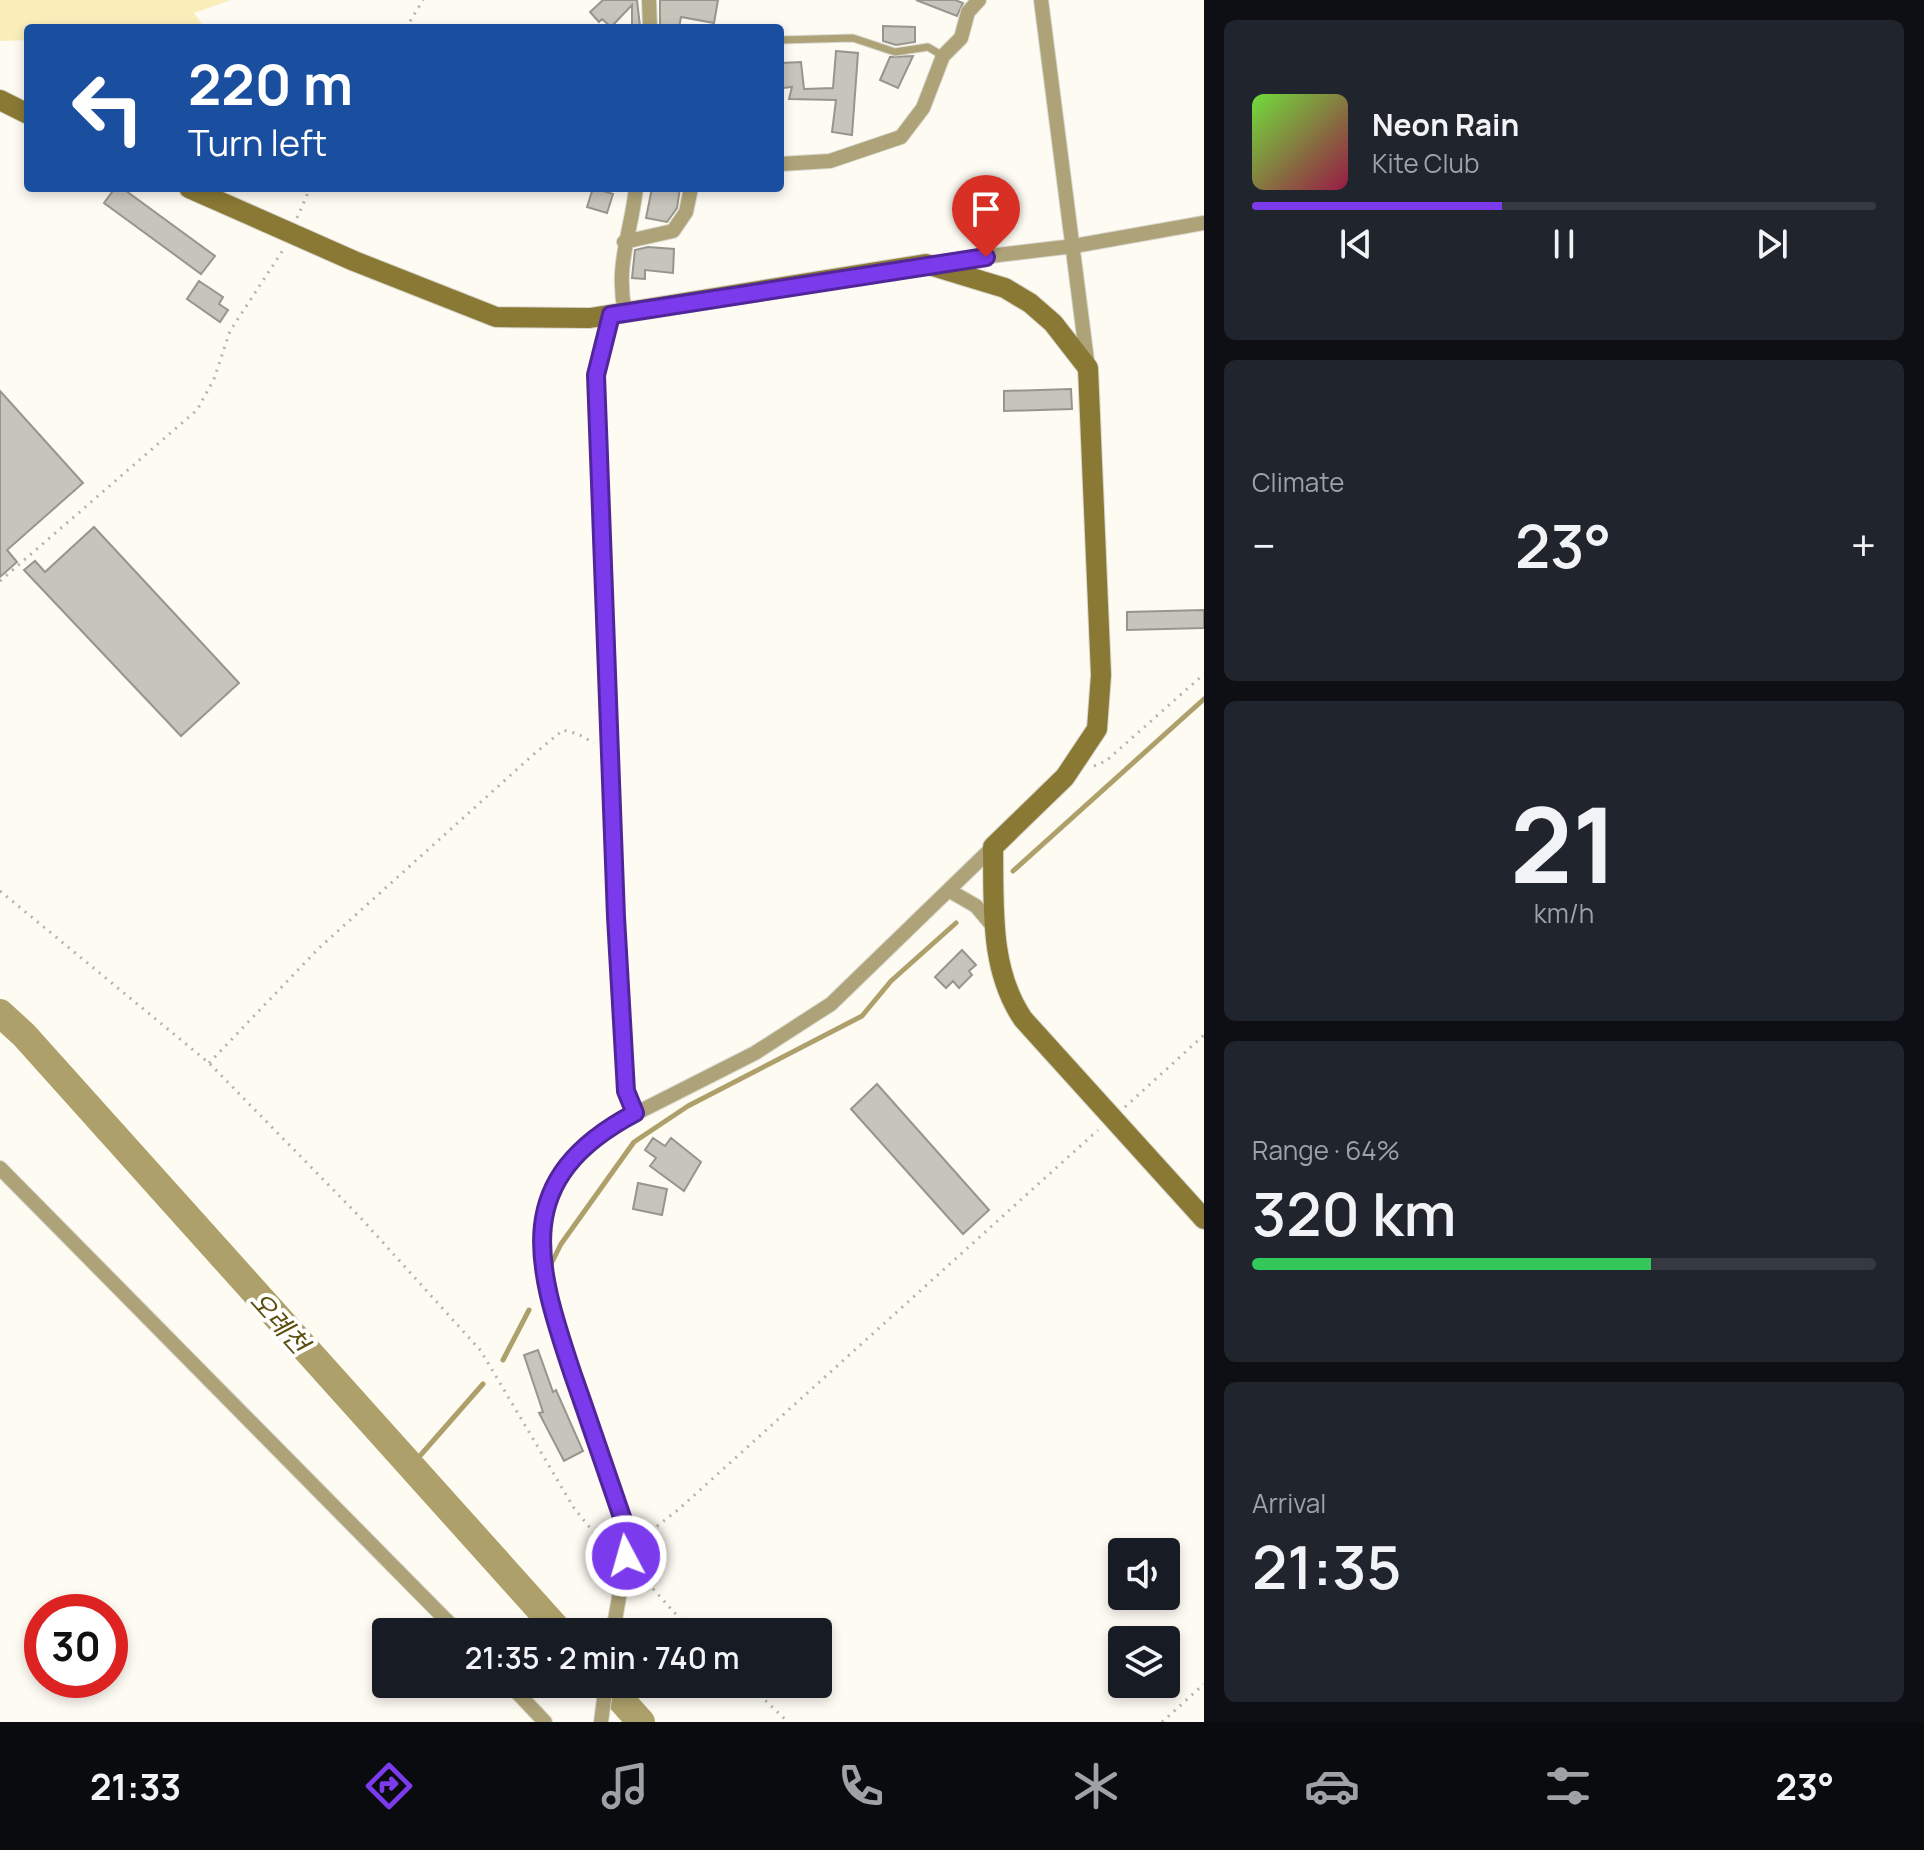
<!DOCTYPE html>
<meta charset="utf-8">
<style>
body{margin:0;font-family:Manrope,"Noto Sans KR",sans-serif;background:#20242c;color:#f1f3f6;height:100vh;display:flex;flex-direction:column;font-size:30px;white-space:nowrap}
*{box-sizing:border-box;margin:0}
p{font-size:26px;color:#9ea1a6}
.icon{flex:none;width:44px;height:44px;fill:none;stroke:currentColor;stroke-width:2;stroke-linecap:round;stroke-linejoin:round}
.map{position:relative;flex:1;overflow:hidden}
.details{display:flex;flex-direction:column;gap:20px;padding:20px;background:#0d0f14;width:720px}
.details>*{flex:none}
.banner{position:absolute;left:24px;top:24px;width:760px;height:168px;border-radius:8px;box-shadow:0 4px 12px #0003;background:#1a4fa0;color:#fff;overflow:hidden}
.controls{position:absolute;left:1108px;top:1538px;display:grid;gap:16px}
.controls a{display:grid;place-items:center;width:72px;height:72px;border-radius:8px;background:#171b24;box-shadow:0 4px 12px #0003;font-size:40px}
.speed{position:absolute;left:24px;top:1594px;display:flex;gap:16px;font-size:40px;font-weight:700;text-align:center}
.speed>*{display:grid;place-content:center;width:104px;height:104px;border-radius:50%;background:#171b24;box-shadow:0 4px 12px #0003;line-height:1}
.speed .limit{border:12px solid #d22;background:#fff;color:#111}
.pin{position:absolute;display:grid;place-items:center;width:68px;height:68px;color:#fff;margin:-82px -34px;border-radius:50% 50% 50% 0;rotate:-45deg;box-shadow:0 0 8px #0007}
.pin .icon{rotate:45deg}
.me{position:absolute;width:88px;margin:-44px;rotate:354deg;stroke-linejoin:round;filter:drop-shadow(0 0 6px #0008)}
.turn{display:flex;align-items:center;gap:28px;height:168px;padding:0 32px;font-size:36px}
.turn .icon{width:104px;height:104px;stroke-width:2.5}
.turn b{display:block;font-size:56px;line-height:68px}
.big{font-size:60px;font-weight:600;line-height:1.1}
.details .widget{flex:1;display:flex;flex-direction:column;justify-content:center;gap:12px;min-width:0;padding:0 28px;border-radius:12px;background:#20242c}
.details .dial{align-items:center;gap:0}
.dial b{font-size:104px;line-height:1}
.song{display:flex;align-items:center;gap:24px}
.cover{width:96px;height:96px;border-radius:12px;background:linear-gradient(135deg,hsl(100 70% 55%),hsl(340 70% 35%))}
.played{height:8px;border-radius:4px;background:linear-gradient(90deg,#7c3aed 40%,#363941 40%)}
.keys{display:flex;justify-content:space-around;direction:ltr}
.heat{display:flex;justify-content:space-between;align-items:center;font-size:44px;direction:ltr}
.charge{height:12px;border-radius:6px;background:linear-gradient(90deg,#34c759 64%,#363941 0)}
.trip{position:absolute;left:372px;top:1618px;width:460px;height:80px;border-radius:8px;background:#171b24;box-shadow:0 4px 12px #0003;font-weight:600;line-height:80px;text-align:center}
.tab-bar{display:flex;height:128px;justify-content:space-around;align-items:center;background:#090b0e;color:#9ea1a6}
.tab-bar .icon{width:56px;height:56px}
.tab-bar .selected{color:#7c3aed}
.tab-bar b{font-size:36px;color:#f1f3f6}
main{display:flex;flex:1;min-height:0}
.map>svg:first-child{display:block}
.green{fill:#faeeba}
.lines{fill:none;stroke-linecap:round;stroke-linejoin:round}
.stream{stroke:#ada06a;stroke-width:5}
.river{stroke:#ada06a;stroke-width:28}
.building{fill:#c6c4bb;stroke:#97958c;stroke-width:2}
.lane-casing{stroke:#d9d7cf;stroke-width:9}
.street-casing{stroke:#d9d7cf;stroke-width:16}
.secondary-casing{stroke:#d9d7cf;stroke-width:22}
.path{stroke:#b5b4ac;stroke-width:3;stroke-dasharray:2 6;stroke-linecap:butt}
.lane{stroke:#aea378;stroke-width:7}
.street{stroke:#aea378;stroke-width:14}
.secondary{stroke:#897934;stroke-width:20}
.route-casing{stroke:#51269a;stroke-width:20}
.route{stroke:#7c3aed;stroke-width:14}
.labels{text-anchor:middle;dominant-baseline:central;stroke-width:8;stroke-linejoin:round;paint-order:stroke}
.water-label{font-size:26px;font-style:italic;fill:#5c4e0b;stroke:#fff}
</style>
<main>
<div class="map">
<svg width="1204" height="1722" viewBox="0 0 1204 1722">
<rect width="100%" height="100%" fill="#fdfbf2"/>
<path class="green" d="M0,0H231L194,13L205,28H28V40L0,41Z"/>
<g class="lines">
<path class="stream" d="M1013,871L1204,699
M547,1272L561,1244L634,1142L688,1106L862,1016L891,981L956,923
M503,1360L529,1310
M411,1466L483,1384"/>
<path class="river" d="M0,1013L24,1035L560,1632
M607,1684L641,1722"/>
</g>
<path class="building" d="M603,0H637L640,26H632V5L611,27L602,19L599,22L590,12Z
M660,0H718L714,23L681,17L679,28H660Z
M916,0H955L963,3L957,16Z
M883,26L915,27V42L896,45L883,41Z
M836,51L858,53L852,135L832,132L836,100L789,99L792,87L783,88L781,63L801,62L804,89L833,88Z
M913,56L898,88L880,80L890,57Z
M115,188H122L215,256L201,274L104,203Z
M593,188L613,194L607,213L587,207Z
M652,188H680L677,208L667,222L646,218Z
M648,247L674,249L673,273L645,270V279L632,278L635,250Z
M199,281L223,297L219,304L228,310L220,322L187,299Z
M1071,389L1072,409L1004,411V391Z
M0,391L83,483L7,550L17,562L0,577Z
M94,527L239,683L181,736L24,570L35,561L45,572Z
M1204,610V628L1127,630V612Z
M962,950L976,965L969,971L972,975L959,988L953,981L946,988L935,977Z
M877,1084L989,1210L963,1234L851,1109Z
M653,1138L665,1146L671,1138L701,1162L684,1191L650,1166L656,1158L645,1150Z
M638,1183L667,1189L662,1215L633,1209Z
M538,1350L553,1392L556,1390L583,1451L564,1461L539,1413L543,1412L524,1355Z"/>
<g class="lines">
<defs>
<path id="lane" d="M780,40L853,38L895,52L928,47L943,56"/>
<path id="street" d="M649,0L650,28
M1041,0L1088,368
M780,164L830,161L901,137L923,108L943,56L961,38L968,12L979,0
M624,242L673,231L686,212L691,188
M931,263L1074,246L1204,223
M625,313C615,264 631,234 636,188
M611,315L596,375L616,917L626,1091L635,1113
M950,891L976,906L995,929
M0,1168L458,1632
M613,1632L626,1556L623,1520L546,1292L540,1240L550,1194L574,1158L611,1126L755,1053L831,1004L993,847
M509,1684L545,1722
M601,1722L606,1684"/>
<path id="secondary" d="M0,100L28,114
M189,188L354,261L496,317L590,318L926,264L1005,288L1030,303L1053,323L1088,368L1101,675L1097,729L1065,777L993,847C994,906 989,969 1023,1019L1204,1219"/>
</defs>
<use href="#lane" class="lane-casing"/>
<use href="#street" class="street-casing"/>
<use href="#secondary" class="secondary-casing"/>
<path class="path" d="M406,28L423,0
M297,218L310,188
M0,581L197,410L214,379L230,331L283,250
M1094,766L1106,761L1204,674
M0,891L209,1063L359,1216L481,1351L574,1508L595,1534L609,1544
M209,1063L319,948L534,754L563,730L578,734L594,743
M1125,1107L1204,1035
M638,1541L679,1509L1098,1130
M637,1571L692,1632
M748,1684L788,1722
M1162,1722L1204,1684"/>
<use href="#lane" class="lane"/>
<use href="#street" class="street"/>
<use href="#secondary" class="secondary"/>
</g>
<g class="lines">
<defs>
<path id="route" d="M626,1556L623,1520C606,1471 590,1423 573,1375C535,1262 510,1179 635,1113L626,1091L616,917L596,375L611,315L986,257"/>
</defs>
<use href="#route" class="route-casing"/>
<use href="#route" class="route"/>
</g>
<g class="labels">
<g class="water-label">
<text transform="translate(280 1322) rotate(48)">오례천</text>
</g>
</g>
</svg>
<div class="controls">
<a><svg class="icon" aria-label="sound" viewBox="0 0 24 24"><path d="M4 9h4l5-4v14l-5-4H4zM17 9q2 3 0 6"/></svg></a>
<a><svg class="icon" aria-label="layers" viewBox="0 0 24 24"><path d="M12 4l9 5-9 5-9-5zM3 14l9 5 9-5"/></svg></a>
</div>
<div class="speed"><div class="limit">30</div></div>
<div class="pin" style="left:986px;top:257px;background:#d93025"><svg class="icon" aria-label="arrive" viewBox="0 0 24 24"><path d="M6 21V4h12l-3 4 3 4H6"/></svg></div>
<svg class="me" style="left:626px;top:1556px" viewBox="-20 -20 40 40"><circle r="17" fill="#7c3aed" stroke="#fff" stroke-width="3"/><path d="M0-11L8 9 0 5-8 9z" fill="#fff"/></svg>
<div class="trip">21:35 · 2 min · 740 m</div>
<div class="banner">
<div class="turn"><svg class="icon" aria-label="left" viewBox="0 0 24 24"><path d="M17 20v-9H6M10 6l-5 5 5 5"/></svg><div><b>220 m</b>Turn left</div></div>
</div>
</div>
<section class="details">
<div class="widget">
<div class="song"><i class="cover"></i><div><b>Neon Rain</b><p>Kite Club</p></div></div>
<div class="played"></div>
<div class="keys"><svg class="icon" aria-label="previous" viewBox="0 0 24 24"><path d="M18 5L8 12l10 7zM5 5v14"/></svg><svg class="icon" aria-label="pause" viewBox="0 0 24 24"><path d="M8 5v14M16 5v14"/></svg><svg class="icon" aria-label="next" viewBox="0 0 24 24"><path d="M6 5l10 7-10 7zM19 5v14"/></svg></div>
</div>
<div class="widget"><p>Climate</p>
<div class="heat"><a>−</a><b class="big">23°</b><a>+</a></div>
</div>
<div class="widget dial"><b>21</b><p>km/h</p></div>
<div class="widget"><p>Range · 64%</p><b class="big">320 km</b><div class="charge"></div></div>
<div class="widget"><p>Arrival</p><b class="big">21:35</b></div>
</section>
</main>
<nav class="tab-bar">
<b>21:33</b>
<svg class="icon selected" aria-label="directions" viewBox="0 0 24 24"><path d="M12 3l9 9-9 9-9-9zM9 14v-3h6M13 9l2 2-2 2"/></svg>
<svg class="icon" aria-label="music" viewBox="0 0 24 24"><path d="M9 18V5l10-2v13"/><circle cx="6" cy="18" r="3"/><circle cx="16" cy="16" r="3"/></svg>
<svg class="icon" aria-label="phone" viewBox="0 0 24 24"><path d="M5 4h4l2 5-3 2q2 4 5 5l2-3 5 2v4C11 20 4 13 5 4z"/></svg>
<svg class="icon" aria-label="climate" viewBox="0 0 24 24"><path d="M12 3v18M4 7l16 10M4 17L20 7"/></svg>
<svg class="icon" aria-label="car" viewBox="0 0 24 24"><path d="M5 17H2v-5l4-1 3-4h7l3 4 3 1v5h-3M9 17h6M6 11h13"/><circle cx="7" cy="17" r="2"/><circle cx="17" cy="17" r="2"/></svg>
<svg class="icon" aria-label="filters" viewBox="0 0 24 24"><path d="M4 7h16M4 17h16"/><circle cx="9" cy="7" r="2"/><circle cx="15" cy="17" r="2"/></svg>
<b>23°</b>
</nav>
